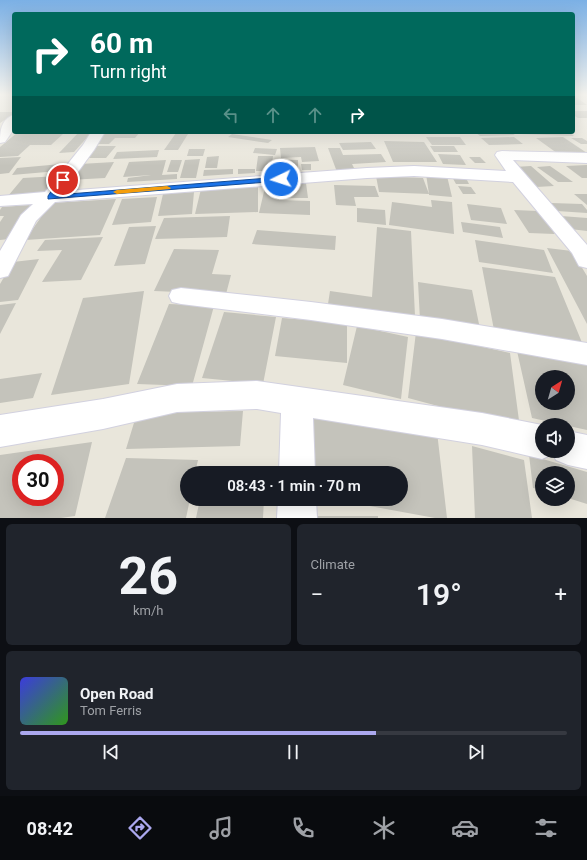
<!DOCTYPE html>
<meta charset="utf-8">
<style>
body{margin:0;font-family:Roboto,sans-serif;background:#20242c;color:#f1f3f6;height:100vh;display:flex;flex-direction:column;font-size:15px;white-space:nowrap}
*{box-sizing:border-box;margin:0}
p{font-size:13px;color:#9ea1a6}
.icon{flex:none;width:22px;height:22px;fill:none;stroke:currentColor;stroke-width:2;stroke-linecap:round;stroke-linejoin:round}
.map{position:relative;height:518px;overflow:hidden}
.sheet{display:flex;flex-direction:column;gap:6px;padding:6px;background:#0d0f14;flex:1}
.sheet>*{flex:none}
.hud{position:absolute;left:12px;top:12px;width:563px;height:122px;border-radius:4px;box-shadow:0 4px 16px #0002;background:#00695c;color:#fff;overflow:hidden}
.needle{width:26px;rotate:37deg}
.fabs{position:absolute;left:535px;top:370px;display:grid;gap:8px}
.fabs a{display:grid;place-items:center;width:40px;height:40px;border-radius:50%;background:#171b24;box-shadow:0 4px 16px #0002;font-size:20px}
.speed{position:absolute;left:12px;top:454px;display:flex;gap:8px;font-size:20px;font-weight:700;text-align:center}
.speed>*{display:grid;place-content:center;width:52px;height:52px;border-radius:50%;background:#171b24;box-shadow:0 4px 16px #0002;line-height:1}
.speed .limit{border:6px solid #d22;background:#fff;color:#111}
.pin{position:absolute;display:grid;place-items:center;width:34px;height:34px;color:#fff;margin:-17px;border:2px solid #fff;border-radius:50%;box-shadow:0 1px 4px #0007}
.me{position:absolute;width:44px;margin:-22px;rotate:266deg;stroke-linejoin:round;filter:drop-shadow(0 0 3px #0008)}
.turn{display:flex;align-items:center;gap:14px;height:84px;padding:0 12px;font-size:18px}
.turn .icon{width:52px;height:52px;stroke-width:2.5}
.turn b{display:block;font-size:28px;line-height:34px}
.lanes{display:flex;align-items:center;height:38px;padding:0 12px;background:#0003;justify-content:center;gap:20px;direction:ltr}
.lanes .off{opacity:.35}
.big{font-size:30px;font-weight:600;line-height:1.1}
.sheet .widget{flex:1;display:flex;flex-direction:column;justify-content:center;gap:6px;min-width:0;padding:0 14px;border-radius:6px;background:#20242c}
.sheet .dial{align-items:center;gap:0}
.dial b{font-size:52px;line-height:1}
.song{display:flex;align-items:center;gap:12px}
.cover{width:48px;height:48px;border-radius:6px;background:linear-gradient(135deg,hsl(240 70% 55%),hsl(110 70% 35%))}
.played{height:4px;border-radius:2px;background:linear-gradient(90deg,#aba8ee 65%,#363941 65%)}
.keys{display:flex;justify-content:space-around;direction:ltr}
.heat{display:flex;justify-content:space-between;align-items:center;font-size:22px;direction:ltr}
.sheet .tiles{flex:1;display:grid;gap:6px;grid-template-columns:1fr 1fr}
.widget:last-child{grid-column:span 2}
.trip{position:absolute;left:180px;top:466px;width:228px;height:40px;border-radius:20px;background:#171b24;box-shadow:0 4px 16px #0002;font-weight:600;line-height:40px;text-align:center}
.tabs{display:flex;height:64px;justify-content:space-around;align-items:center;background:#090b0e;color:#9ea1a6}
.tabs .icon{width:28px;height:28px}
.tabs .on{color:#aba8ee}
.tabs b{font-size:18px;color:#f1f3f6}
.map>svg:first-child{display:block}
.building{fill:#c4c3bb;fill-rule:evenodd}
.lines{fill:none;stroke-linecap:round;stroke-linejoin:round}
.minor-casing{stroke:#d2d1df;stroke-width:2}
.minor{fill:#fff;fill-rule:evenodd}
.route{fill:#1a73e8;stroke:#114b97}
.slow{fill:#f59e0b}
</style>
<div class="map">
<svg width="587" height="518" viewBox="0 0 587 518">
<rect width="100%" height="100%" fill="#e9e6db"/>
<path class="building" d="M573,98H577L587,105H573Z
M573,111H587V118H578L573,115Z
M0,112H14V114L0,123Z
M18,132H43L40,134H63L51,145H30L18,156L0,157V147Z
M79,132H92L74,152L59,153Z
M105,132H140L135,138H115L109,144H93Z
M246,132H280L279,134L246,133Z
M475,132H510L515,135L480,136Z
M517,132H569L574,136L519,134Z
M176,133L188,134L178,150H164Z
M232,134L272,140L268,143L228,137Z
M426,137H460L466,145H432Z
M514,137L523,144L489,145L481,138Z
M563,137L587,153V155L561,156L536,138Z
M571,138H582L587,141V144H581Z
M384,141L424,142L437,162H393Z
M371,142L376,149L343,150L339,143Z
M97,146H116L106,158H87Z
M430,146H454L458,152H434Z
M315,147L319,161L302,162L301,157L281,158L280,148Z
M255,148L277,149L275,155L253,153Z
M328,148H340L343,155L381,154L386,162L352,164L356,172H337Z
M189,149H205L203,156H187Z
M159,150L157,157L113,159L117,152Z
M438,154L460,155L466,165L443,164Z
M219,156L217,168H205L207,157Z
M258,156H273L271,171H256Z
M21,157L9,173L0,174V158Z
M469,157H480L486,163H475Z
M200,159L196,178H180L185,160Z
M166,160L162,175L177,174V179L127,182L128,178L151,175L123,177L129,162Z
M171,160H182L178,172H167Z
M278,160H298V172L277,171Z
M114,162L105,178L69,180L80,164Z
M61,164L58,171L12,175L17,168Z
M301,164H311V170H302Z
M587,165V178H582L566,166Z
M531,166L554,186L536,187L514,167Z
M550,166L573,182H558L537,167Z
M233,169V174L203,176L204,170Z
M238,169H255V173L238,174Z
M426,174L447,176L452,197L429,195V194L379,192L376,176L423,178L429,194Z
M451,175L465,176L469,184H456Z
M59,176L47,194L8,196L23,178Z
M266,183L281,184L279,200L310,201V215L259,213Z
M285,183H306L308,198H285Z
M334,185L375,186L379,197H354L356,206L336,205Z
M458,186L471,187L476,194H463Z
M258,187V212L195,214L201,189Z
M194,192L192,214L158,216L163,194Z
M574,194H587V205Z
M157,197L151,222L112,225L122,199Z
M116,199L100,235L25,240L51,203Z
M431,200L452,202L454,234L389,225L392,202L432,207Z
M551,203L582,204L587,210V213L557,211Z
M467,204L501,208L507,224L471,220Z
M30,205L9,239L0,240V222L4,216H0V210L2,207Z
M357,208L385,210L386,225L357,222Z
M514,210L538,211L555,234L529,233Z
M230,216L227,237L155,239L164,218Z
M561,216L587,218V231L570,229Z
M461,222L500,227L503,238L463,232Z
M156,226L145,264L114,266L129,227Z
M377,227L411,231L415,316L328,304L330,291L372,297Z
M257,230L336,236L335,250L252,244Z
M103,237L81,280L42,282L62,250L37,251L45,240Z
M475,240L544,250L553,273L479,262Z
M547,248L572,251L587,276V324Z
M174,249L219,250L212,274L231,275L226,294L154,291Z
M39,259L18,300L0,302V284L13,262Z
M482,267L555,277L583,345L494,330Z
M418,282L472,290L480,329L420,320Z
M144,291L129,384L51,395L83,298Z
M16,303L0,334V305Z
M169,304L214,306L192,386L137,384Z
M224,312L276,317L263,384L202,378Z
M282,318L347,323V363L275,356Z
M357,326L408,337L401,399L343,385Z
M416,332L510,353L520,428L408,398Z
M517,351L587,364V430L532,418ZM542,377H568V403H542Z
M42,373L33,398L0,403V379Z
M243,411L240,446L126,449L137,413Z
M310,413L437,432L447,518H435L337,500L401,499V473H300Z
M92,442L75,516L61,518H0V455ZM21,463H55V497H21Z
M472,446L524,460L532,518H475Z
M529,455L587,472V504L568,498V473H542V490L533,488Z
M126,458L198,460L195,473H187V499H190L186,518H105Z
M200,499H264L263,518H196Z
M310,516H378V518H310Z"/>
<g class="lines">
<defs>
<path id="minor" d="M14,115V129L5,142L0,143C0,131 1,119 14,115Z
M91,132H105L94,150L64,191L367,168L414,166L506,171L495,155L497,152L502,151L587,153V163L513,160L587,245V268L579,266L572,253L513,182L414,176L367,178L55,202L36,221L8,276L0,278V251L21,215L33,204L0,206V196L45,192L83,145Z
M181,288L311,302L442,319L587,343V365L442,339L311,320L181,304L172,302L169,296L172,290Z
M257,381L482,413L542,425V451H568V431L587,435V469L568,465L556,460L553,454L542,459L482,445L313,418L315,473H279L281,413L257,409L177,412L103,429L0,447V415L103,399L177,384Z
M278,499H316L317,518H277Z"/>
</defs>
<use href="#minor" class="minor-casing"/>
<use href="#minor" class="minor"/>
</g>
<linearGradient id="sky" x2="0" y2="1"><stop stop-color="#7bb0e5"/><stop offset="0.57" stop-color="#f5f4ef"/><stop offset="1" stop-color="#f5f4ef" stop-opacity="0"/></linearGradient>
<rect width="587" height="166" fill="url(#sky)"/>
<path class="route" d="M63,177L66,180L56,195L281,177L284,179L281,181L48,199V196L60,178Z"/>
<path class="slow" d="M167,186L171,188L170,189L117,194L113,192L117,190Z"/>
</svg>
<div class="fabs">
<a><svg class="needle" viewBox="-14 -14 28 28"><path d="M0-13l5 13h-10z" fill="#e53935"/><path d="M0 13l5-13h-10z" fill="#9ea1a6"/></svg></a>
<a><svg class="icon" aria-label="sound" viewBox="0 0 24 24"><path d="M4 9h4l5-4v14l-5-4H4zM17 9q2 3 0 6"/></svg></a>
<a><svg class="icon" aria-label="layers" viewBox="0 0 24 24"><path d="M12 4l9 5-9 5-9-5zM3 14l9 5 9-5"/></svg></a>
</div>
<div class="speed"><div class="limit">30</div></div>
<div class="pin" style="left:63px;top:180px;background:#d93025"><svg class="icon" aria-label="arrive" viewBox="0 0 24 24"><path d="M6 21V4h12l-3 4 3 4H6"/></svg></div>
<svg class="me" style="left:281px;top:179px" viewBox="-20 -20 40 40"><circle r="17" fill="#1a73e8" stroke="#fff" stroke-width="3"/><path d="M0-11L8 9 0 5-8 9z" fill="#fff"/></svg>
<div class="trip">08:43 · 1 min · 70 m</div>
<div class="hud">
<div class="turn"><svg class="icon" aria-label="right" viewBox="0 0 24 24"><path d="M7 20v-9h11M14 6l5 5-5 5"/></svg><div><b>60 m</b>Turn right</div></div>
<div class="lanes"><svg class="icon off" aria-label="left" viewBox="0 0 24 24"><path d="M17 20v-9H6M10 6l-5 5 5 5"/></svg><svg class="icon off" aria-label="ahead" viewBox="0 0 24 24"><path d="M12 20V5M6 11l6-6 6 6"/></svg><svg class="icon off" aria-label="ahead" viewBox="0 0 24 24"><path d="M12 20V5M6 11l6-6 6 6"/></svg><svg class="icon" aria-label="right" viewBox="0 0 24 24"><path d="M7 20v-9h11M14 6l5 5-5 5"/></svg></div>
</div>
</div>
<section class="sheet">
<div class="tiles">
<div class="widget dial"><b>26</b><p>km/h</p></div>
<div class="widget"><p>Climate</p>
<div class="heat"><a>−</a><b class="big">19°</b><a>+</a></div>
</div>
<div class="widget">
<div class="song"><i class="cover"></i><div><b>Open Road</b><p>Tom Ferris</p></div></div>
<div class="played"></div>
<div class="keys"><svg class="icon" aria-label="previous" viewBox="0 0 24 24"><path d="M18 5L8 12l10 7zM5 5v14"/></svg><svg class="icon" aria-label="pause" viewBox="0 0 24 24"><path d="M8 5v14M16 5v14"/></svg><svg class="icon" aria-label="next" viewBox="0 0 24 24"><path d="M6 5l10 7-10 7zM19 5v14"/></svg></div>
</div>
</div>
</section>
<nav class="tabs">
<b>08:42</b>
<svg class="icon on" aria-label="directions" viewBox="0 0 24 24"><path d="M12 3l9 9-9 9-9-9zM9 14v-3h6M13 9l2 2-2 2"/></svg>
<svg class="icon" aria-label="music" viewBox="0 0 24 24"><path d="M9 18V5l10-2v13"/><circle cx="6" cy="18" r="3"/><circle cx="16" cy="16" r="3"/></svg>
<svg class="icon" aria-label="phone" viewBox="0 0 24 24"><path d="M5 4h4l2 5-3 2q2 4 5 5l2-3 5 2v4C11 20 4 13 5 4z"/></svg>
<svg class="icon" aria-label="climate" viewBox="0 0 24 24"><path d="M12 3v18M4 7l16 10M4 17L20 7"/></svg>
<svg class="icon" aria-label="car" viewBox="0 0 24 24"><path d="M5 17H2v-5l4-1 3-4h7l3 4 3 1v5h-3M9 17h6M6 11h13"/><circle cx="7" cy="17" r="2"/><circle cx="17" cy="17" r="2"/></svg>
<svg class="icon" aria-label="filters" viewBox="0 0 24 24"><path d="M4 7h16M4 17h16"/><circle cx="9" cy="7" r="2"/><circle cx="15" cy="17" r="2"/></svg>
</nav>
